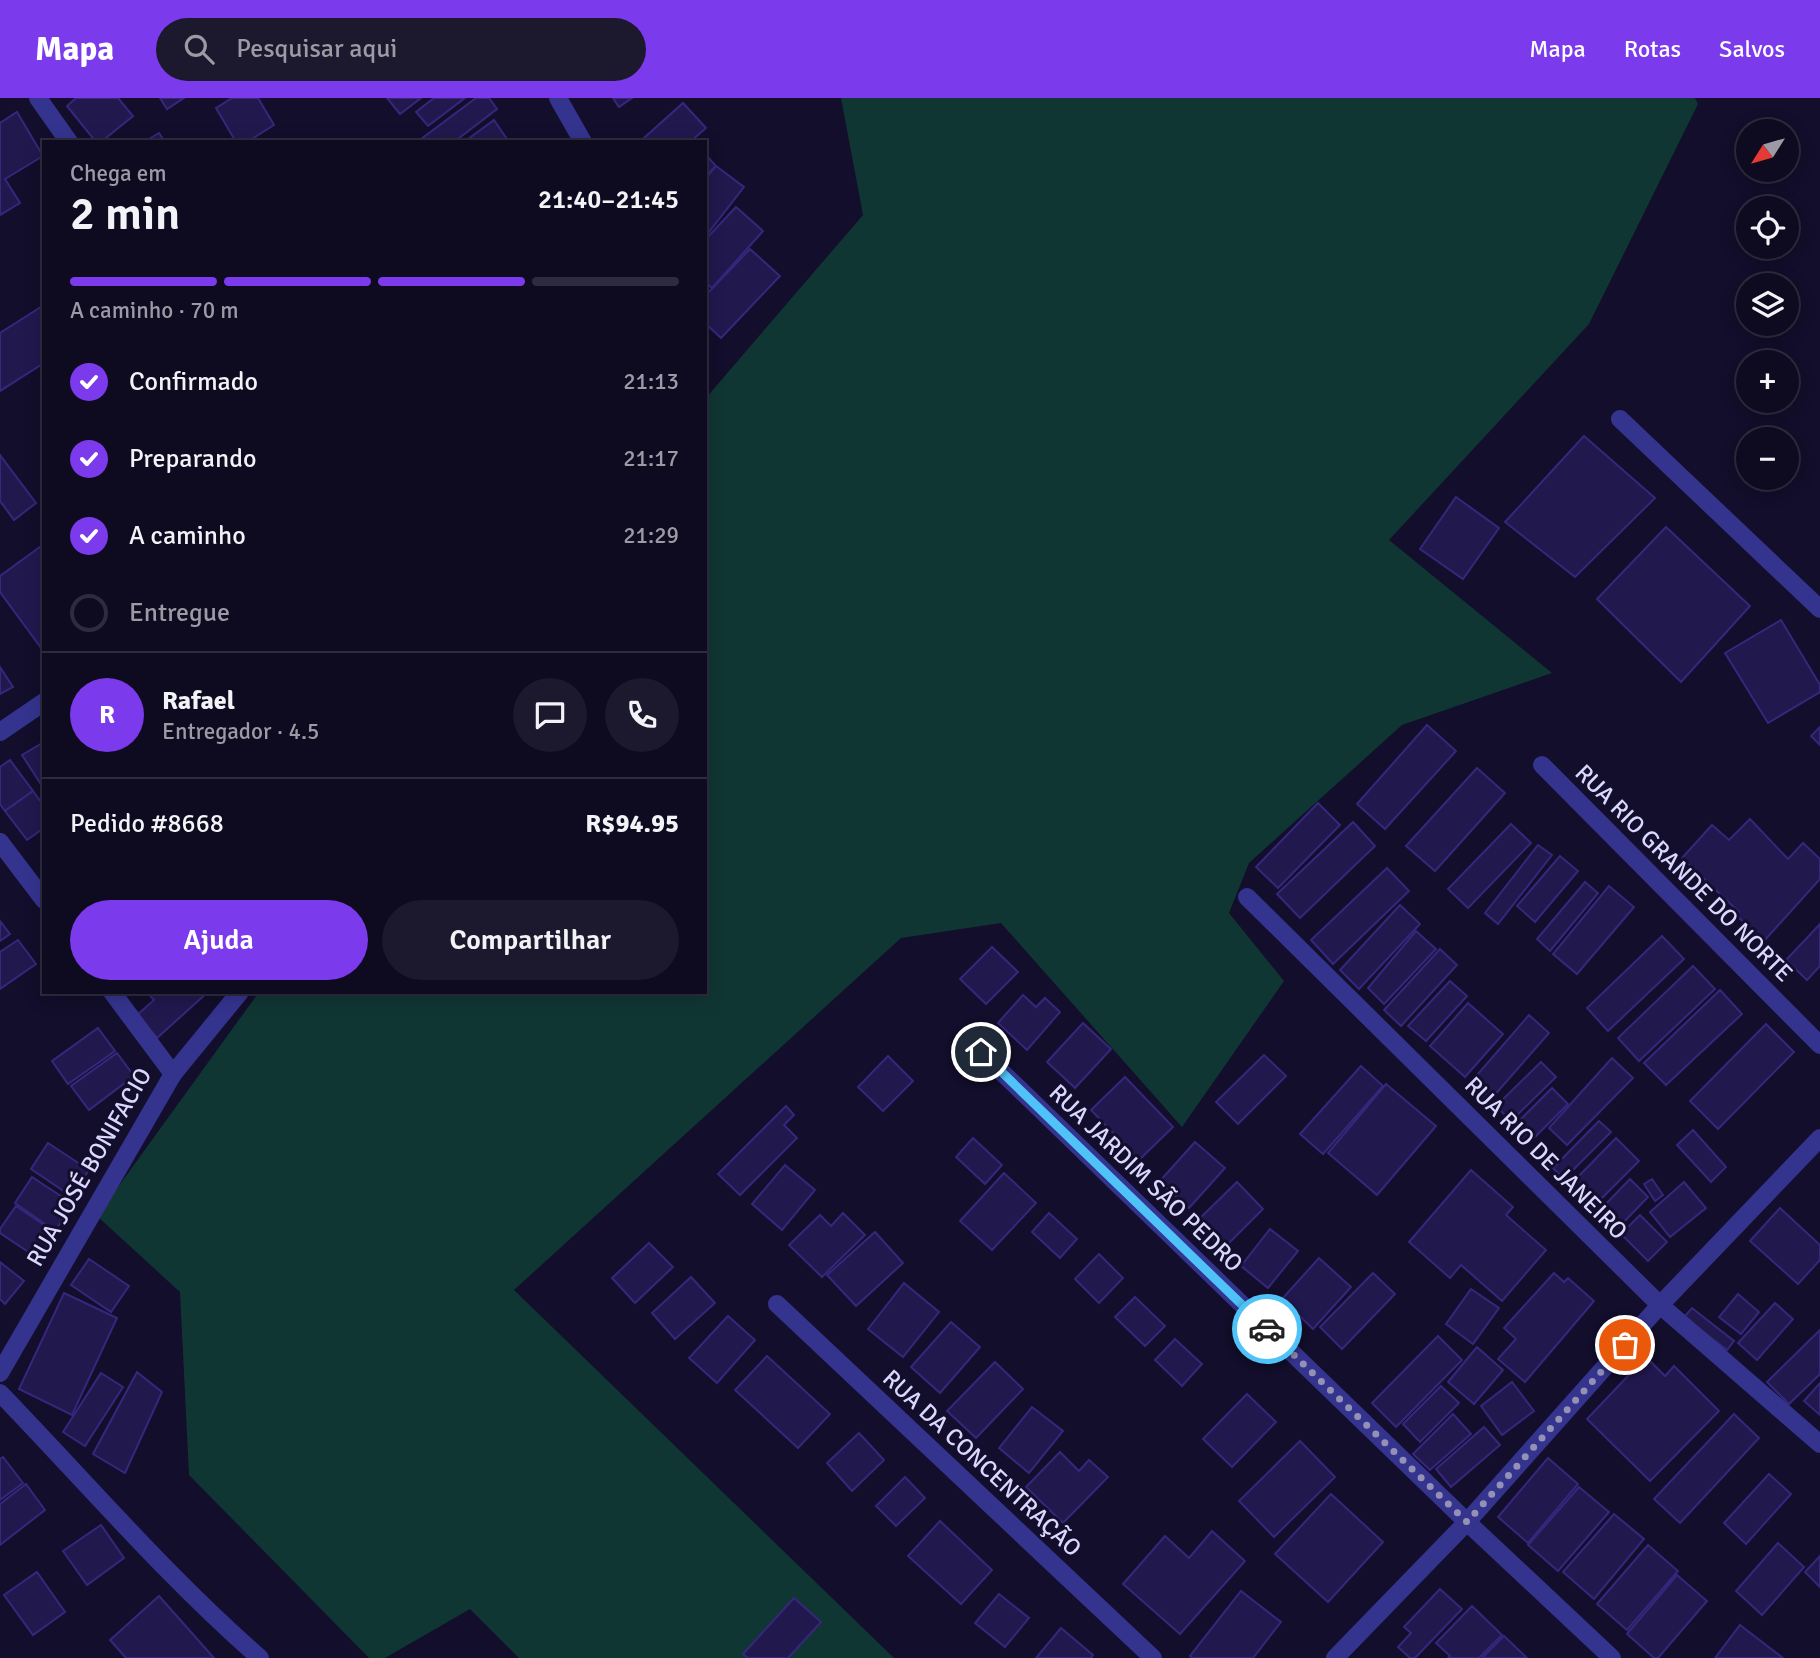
<!DOCTYPE html>
<html lang="pt">
<head>
<meta charset="utf-8">
<style>
  :root { --surface:#0e0a20; --page:#1c182d; --text:#f1f3f6; --muted:#9b9aa5; --line:#2e2b3e; --accent:#7c3aed }
  body { margin:0; font-family:Signika,sans-serif; background:var(--page); color:var(--text); height:100vh; display:flex; flex-direction:column; font-size:26px; white-space:nowrap }
  * { box-sizing:border-box; margin:0 }
  p { font-size:23px; color:var(--muted) }
  .icon { flex:none; width:38px; height:38px; fill:none; stroke:currentColor; stroke-width:2; stroke-linecap:round; stroke-linejoin:round }
  .map { position:relative; flex:1; overflow:hidden }
  .sheet { position:absolute; left:42px; top:42px; width:665px; height:854px; display:flex; flex-direction:column; background:var(--surface); border-radius:0px; box-shadow:0 4px 18px #0003,0 0 0 2px var(--line) }
  .sheet>* { flex:none }
  .needle { width:46px; rotate:233deg }
  .buttons { position:absolute; left:1736px; top:21px; display:grid; gap:14px }
  .buttons a { display:grid; place-items:center; width:63px; height:63px; border-radius:50%; background:var(--surface); box-shadow:0 4px 18px #0003,0 0 0 2px var(--line); font-size:35px }
  .pin { position:absolute; display:grid; place-items:center; width:60px; height:60px; color:#fff; margin:-30px; border:4px solid #fff; border-radius:50%; box-shadow:0 2px 7px #0007 }
  .courier { position:absolute; display:grid; place-items:center; width:70px; height:70px; margin:-35px; border:5px solid #4fc3f7; border-radius:50%; background:#fff; color:#222; box-shadow:0 2px 9px #0007 }
  .head em { font-style:normal; font-weight:600 }
  .head div { display:flex; flex-direction:column-reverse }
  .head { display:flex; align-items:center; justify-content:space-between; height:119px; padding:0 28px }
  h1 { font-size:46px; font-weight:600; line-height:52px }
  .bar { display:grid; grid-template-columns:repeat(4,1fr); gap:10px 7px; align-content:center; height:84px; padding:0 28px }
  .bar i { height:9px; border-radius:5px; background:var(--line) }
  .bar .on { background:var(--accent) }
  .bar p { grid-column:span 4 }
  .line { display:flex; align-items:center; gap:18px; padding:0 28px; border-top:2px solid var(--line) }
  .line div { flex:1 }
  .round { display:grid; place-items:center; flex:none; width:74px; height:74px; border-radius:37px; background:var(--page) }
  ol { padding:0 28px; list-style:none }
  li { display:flex; align-items:center; gap:21px; height:77px }
  li p { margin-inline-start:auto }
  li .icon { padding:7px; border-radius:50%; background:var(--accent); color:#fff; stroke-width:4 }
  li:last-child { color:var(--muted) }
  li i { width:38px; height:38px; border:4px solid var(--line); border-radius:50% }
  .action { display:flex; gap:14px; margin-top:auto; padding:14px 28px }
  .action a { flex:1; height:80px; border-radius:42px; background:var(--accent); color:#fff; font-size:28px; font-weight:600; line-height:80px; text-align:center }
  .action a+a { background:var(--page); color:var(--text) }
  header { display:flex; align-items:center; gap:42px; box-sizing:border-box; height:98px; padding:0 35px; background:var(--accent); color:#fff }
  header strong { font-size:33px }
  nav { display:flex; gap:38px; margin-inline-start:auto; font-size:24px }
  .search { width:490px; height:63px; background:var(--page); display:flex; align-items:center; gap:18px; box-sizing:border-box; padding:0 24px; border-radius:38px; color:var(--muted); font-size:26px }
  .map>svg:first-child { display:block }
  .green { fill:#103634 }
  .building { fill:#21184e; stroke:#36277d; stroke-width:2 }
  .lines { fill:none; stroke-linecap:round; stroke-linejoin:round }
  .minor { stroke:#34348f; stroke-width:18 }
  .done { stroke:#9591b5; stroke-width:7; stroke-dasharray:0 12.6 }
  .route { stroke:#4fc3f7; stroke-width:9 }
  .labels { text-anchor:middle; dominant-baseline:central; stroke-width:6; stroke-linejoin:round; paint-order:stroke }
  .street-label { font-size:24px; fill:#dbd8ff; stroke:#120e2b }
</style>
</head>
<body>
<header>
<strong>Mapa</strong>
<div class="search"><svg class="icon" aria-label="search" viewBox="0 0 24 24"><circle cx="10" cy="10" r="6"/><path d="M15 15l6 6"/></svg>Pesquisar aqui</div>
<nav><a>Mapa</a><a>Rotas</a><a>Salvos</a></nav>
</header>
<div class="map">
<svg width="1820" height="1560" viewBox="0 0 1820 1560">
  <rect width="100%" height="100%" fill="#120e2b"/>
  <path class="green" d="M 841,0 L 1695,0 L 1698,6 L 1589,226 L 1389,442 L 1552,575 L 1402,627 L 1249,765 L 1229,815 L 1284,883 L 1182,1029 L 1001,825 L 901,840 L 514,1192 L 894,1560 L 519,1560 L 470,1511 L 385,1560 L 369,1560 L 189,1377 L 180,1194 L 97,1118 L 259,894 L 705,894 L 705,301 L 863,117 Z"/>
  <g class="building">
    <path d="M 76,0 L 118,0 L 133,18 L 101,44 L 96,44 L 67,8 Z"/>
    <path d="M 160,0 L 184,0 L 167,11 Z"/>
    <path d="M 232,0 L 258,0 L 274,27 L 247,44 L 236,44 L 216,10 Z"/>
    <path d="M 387,0 L 421,0 L 400,16 Z"/>
    <path d="M 434,0 L 465,0 L 428,28 L 416,14 Z"/>
    <path d="M 476,0 L 489,0 L 497,11 L 454,44 L 417,44 Z"/>
    <path d="M 613,0 L 632,0 L 619,9 Z"/>
    <path d="M 683,5 L 706,30 L 690,44 L 647,44 L 644,40 Z"/>
    <path d="M 17,14 L 43,58 L 5,81 L 20,105 L 0,117 L 0,25 Z"/>
    <path d="M 494,22 L 509,44 L 464,44 Z"/>
    <path d="M 159,35 L 165,44 L 144,44 Z"/>
    <path d="M 705,56 L 716,68 L 705,78 Z"/>
    <path d="M 716,68 L 744,89 L 705,139 L 705,81 Z"/>
    <path d="M 736,109 L 763,133 L 712,190 L 705,184 L 705,142 Z"/>
    <path d="M 750,151 L 780,178 L 721,240 L 705,225 L 705,198 Z"/>
    <path d="M 44,207 L 44,265 L 0,293 L 0,235 Z"/>
    <path d="M 1584,338 L 1655,400 L 1575,479 L 1505,424 Z"/>
    <path d="M 0,357 L 36,405 L 14,422 L 0,403 Z"/>
    <path d="M 1456,399 L 1499,430 L 1463,481 L 1420,451 Z"/>
    <path d="M 1666,429 L 1750,508 L 1681,584 L 1597,501 Z"/>
    <path d="M 44,446 L 44,554 L 0,494 L 0,478 Z"/>
    <path d="M 1781,522 L 1820,587 L 1820,594 L 1768,625 L 1725,555 Z"/>
    <path d="M 0,569 L 13,589 L 0,596 Z"/>
    <path d="M 1427,627 L 1456,653 L 1385,731 L 1357,706 Z"/>
    <path d="M 1820,629 L 1820,647 L 1811,638 Z"/>
    <path d="M 44,644 L 44,691 L 22,657 Z"/>
    <path d="M 10,662 L 33,693 L 5,713 L 0,706 L 0,669 Z"/>
    <path d="M 1477,670 L 1505,695 L 1435,773 L 1406,748 Z"/>
    <path d="M 33,693 L 44,708 L 44,730 L 27,742 L 5,713 Z"/>
    <path d="M 1318,705 L 1340,727 L 1278,790 L 1256,769 Z"/>
    <path d="M 1750,721 L 1788,761 L 1803,745 L 1820,761 L 1820,781 L 1764,843 L 1736,817 L 1739,814 L 1682,760 L 1712,727 L 1729,742 Z"/>
    <path d="M 1353,724 L 1375,748 L 1300,820 L 1277,796 Z"/>
    <path d="M 1511,726 L 1531,745 L 1468,810 L 1448,791 Z"/>
    <path d="M 1538,747 L 1552,757 L 1498,826 L 1485,815 Z"/>
    <path d="M 1560,758 L 1578,773 L 1535,824 L 1517,808 Z"/>
    <path d="M 1387,770 L 1409,793 L 1333,866 L 1311,842 Z"/>
    <path d="M 1585,784 L 1598,795 L 1550,853 L 1537,841 Z"/>
    <path d="M 1609,788 L 1634,809 L 1577,876 L 1553,856 Z"/>
    <path d="M 1400,807 L 1420,826 L 1359,891 L 1340,872 Z"/>
    <path d="M 0,823 L 10,836 L 0,843 Z"/>
    <path d="M 1820,826 L 1820,868 L 1807,882 L 1786,862 Z"/>
    <path d="M 1416,833 L 1436,851 L 1384,906 L 1368,890 Z"/>
    <path d="M 1662,838 L 1684,861 L 1608,933 L 1587,910 Z"/>
    <path d="M 18,842 L 36,866 L 0,891 L 0,854 Z"/>
    <path d="M 992,849 L 1018,874 L 986,906 L 960,881 Z"/>
    <path d="M 1440,851 L 1457,867 L 1401,928 L 1384,912 Z"/>
    <path d="M 1693,868 L 1715,891 L 1639,963 L 1618,940 Z"/>
    <path d="M 1450,883 L 1467,898 L 1426,943 L 1408,928 Z"/>
    <path d="M 1720,892 L 1742,916 L 1666,987 L 1644,965 Z"/>
    <path d="M 147,894 L 208,894 L 157,940 L 137,917 L 154,902 Z"/>
    <path d="M 1023,897 L 1036,909 L 1045,900 L 1060,914 L 1027,952 L 998,925 Z"/>
    <path d="M 1468,905 L 1503,936 L 1465,979 L 1430,948 Z"/>
    <path d="M 1529,917 L 1549,935 L 1485,1008 L 1465,991 Z"/>
    <path d="M 1083,925 L 1111,951 L 1075,990 L 1047,964 Z"/>
    <path d="M 1766,926 L 1794,954 L 1718,1031 L 1690,1003 Z"/>
    <path d="M 98,930 L 115,953 L 68,986 L 52,963 Z"/>
    <path d="M 117,955 L 134,978 L 89,1012 L 71,988 Z"/>
    <path d="M 1264,957 L 1286,978 L 1238,1026 L 1216,1004 Z"/>
    <path d="M 888,958 L 913,983 L 883,1013 L 858,989 Z"/>
    <path d="M 1612,960 L 1633,980 L 1567,1047 L 1549,1030 Z"/>
    <path d="M 1541,964 L 1556,979 L 1511,1023 L 1496,1008 Z"/>
    <path d="M 1361,968 L 1383,988 L 1323,1056 L 1300,1036 Z"/>
    <path d="M 1125,979 L 1173,1029 L 1139,1062 L 1091,1012 Z"/>
    <path d="M 1386,986 L 1436,1028 L 1377,1097 L 1328,1055 Z"/>
    <path d="M 1552,990 L 1568,1006 L 1527,1047 L 1511,1031 Z"/>
    <path d="M 786,1008 L 794,1017 L 784,1027 L 797,1040 L 740,1097 L 718,1076 Z"/>
    <path d="M 1599,1023 L 1611,1034 L 1564,1081 L 1553,1070 Z"/>
    <path d="M 1693,1032 L 1726,1069 L 1711,1084 L 1677,1047 Z"/>
    <path d="M 973,1040 L 1002,1067 L 985,1086 L 956,1059 Z"/>
    <path d="M 1616,1040 L 1639,1063 L 1595,1107 L 1572,1085 Z"/>
    <path d="M 1195,1044 L 1225,1070 L 1189,1110 L 1159,1084 Z"/>
    <path d="M 48,1045 L 89,1072 L 71,1098 L 31,1071 Z"/>
    <path d="M 785,1067 L 815,1092 L 782,1132 L 752,1106 Z"/>
    <path d="M 1471,1072 L 1513,1109 L 1506,1117 L 1546,1152 L 1502,1203 L 1461,1167 L 1450,1180 L 1409,1144 Z"/>
    <path d="M 1004,1075 L 1036,1105 L 992,1152 L 960,1123 Z"/>
    <path d="M 32,1079 L 73,1106 L 55,1133 L 15,1105 Z"/>
    <path d="M 1630,1081 L 1648,1099 L 1619,1129 L 1601,1111 Z"/>
    <path d="M 1652,1081 L 1663,1097 L 1655,1103 L 1644,1086 Z"/>
    <path d="M 1237,1084 L 1263,1111 L 1223,1151 L 1196,1124 Z"/>
    <path d="M 1684,1084 L 1706,1110 L 1670,1139 L 1650,1114 Z"/>
    <path d="M 16,1108 L 56,1135 L 39,1161 L 0,1135 L 0,1131 Z"/>
    <path d="M 1780,1110 L 1820,1147 L 1820,1162 L 1798,1186 L 1750,1143 Z"/>
    <path d="M 843,1115 L 865,1137 L 822,1179 L 789,1147 L 820,1117 L 831,1128 Z"/>
    <path d="M 1049,1115 L 1077,1141 L 1060,1160 L 1032,1134 Z"/>
    <path d="M 1640,1117 L 1667,1144 L 1648,1163 L 1621,1136 Z"/>
    <path d="M 1270,1131 L 1298,1153 L 1268,1190 L 1241,1168 Z"/>
    <path d="M 875,1134 L 903,1165 L 856,1208 L 827,1177 Z"/>
    <path d="M 649,1145 L 673,1169 L 635,1205 L 612,1180 Z"/>
    <path d="M 1099,1156 L 1123,1180 L 1099,1205 L 1075,1181 Z"/>
    <path d="M 1319,1160 L 1351,1189 L 1313,1231 L 1282,1201 Z"/>
    <path d="M 89,1161 L 129,1188 L 111,1214 L 71,1187 Z"/>
    <path d="M 0,1164 L 24,1183 L 5,1206 L 0,1201 Z"/>
    <path d="M 1373,1175 L 1395,1196 L 1342,1251 L 1320,1229 Z"/>
    <path d="M 1554,1175 L 1564,1184 L 1568,1180 L 1594,1203 L 1525,1284 L 1498,1261 L 1516,1241 L 1504,1230 Z"/>
    <path d="M 691,1179 L 715,1205 L 675,1241 L 652,1215 Z"/>
    <path d="M 904,1185 L 939,1214 L 903,1259 L 868,1231 Z"/>
    <path d="M 1471,1191 L 1499,1210 L 1473,1246 L 1446,1226 Z"/>
    <path d="M 64,1195 L 117,1220 L 72,1317 L 19,1291 Z"/>
    <path d="M 1738,1196 L 1759,1214 L 1741,1236 L 1719,1219 Z"/>
    <path d="M 1135,1199 L 1165,1228 L 1145,1248 L 1115,1219 Z"/>
    <path d="M 1775,1205 L 1793,1221 L 1757,1262 L 1738,1245 Z"/>
    <path d="M 1692,1210 L 1734,1243 L 1727,1252 L 1684,1219 Z"/>
    <path d="M 728,1218 L 755,1242 L 717,1285 L 689,1260 Z"/>
    <path d="M 951,1224 L 980,1249 L 940,1295 L 911,1269 Z"/>
    <path d="M 1820,1232 L 1820,1276 L 1789,1306 L 1767,1284 Z"/>
    <path d="M 1438,1238 L 1462,1262 L 1396,1329 L 1372,1305 Z"/>
    <path d="M 1175,1241 L 1202,1266 L 1182,1288 L 1155,1262 Z"/>
    <path d="M 1477,1249 L 1503,1272 L 1474,1306 L 1448,1284 Z"/>
    <path d="M 767,1258 L 830,1316 L 798,1350 L 735,1292 Z"/>
    <path d="M 1646,1259 L 1665,1278 L 1674,1268 L 1719,1313 L 1650,1383 L 1587,1321 Z"/>
    <path d="M 995,1264 L 1023,1291 L 976,1340 L 947,1313 Z"/>
    <path d="M 137,1274 L 162,1294 L 125,1375 L 93,1356 Z"/>
    <path d="M 101,1275 L 123,1289 L 85,1348 L 63,1334 Z"/>
    <path d="M 1512,1284 L 1534,1313 L 1502,1337 L 1481,1308 Z"/>
    <path d="M 1820,1285 L 1820,1317 L 1804,1303 Z"/>
    <path d="M 1441,1288 L 1459,1305 L 1420,1344 L 1403,1326 Z"/>
    <path d="M 1247,1296 L 1276,1324 L 1232,1369 L 1203,1341 Z"/>
    <path d="M 1032,1309 L 1063,1333 L 1029,1375 L 999,1350 Z"/>
    <path d="M 1453,1316 L 1471,1336 L 1430,1372 L 1413,1356 Z"/>
    <path d="M 1734,1316 L 1759,1340 L 1680,1425 L 1654,1401 Z"/>
    <path d="M 1484,1329 L 1500,1347 L 1451,1389 L 1436,1371 Z"/>
    <path d="M 859,1335 L 884,1362 L 852,1393 L 827,1365 Z"/>
    <path d="M 1300,1343 L 1335,1379 L 1274,1439 L 1239,1403 Z"/>
    <path d="M 1060,1354 L 1079,1373 L 1089,1362 L 1108,1379 L 1063,1425 L 1026,1389 Z"/>
    <path d="M 3,1359 L 23,1385 L 0,1402 L 0,1361 Z"/>
    <path d="M 1548,1360 L 1578,1386 L 1528,1445 L 1498,1419 Z"/>
    <path d="M 1769,1376 L 1791,1396 L 1746,1446 L 1724,1425 Z"/>
    <path d="M 905,1379 L 925,1400 L 896,1428 L 876,1408 Z"/>
    <path d="M 26,1386 L 45,1412 L 0,1447 L 0,1406 Z"/>
    <path d="M 1579,1389 L 1609,1414 L 1558,1473 L 1528,1447 Z"/>
    <path d="M 1331,1396 L 1383,1444 L 1328,1504 L 1275,1456 Z"/>
    <path d="M 1614,1416 L 1644,1441 L 1594,1501 L 1563,1474 Z"/>
    <path d="M 940,1423 L 992,1472 L 961,1506 L 908,1458 Z"/>
    <path d="M 101,1427 L 124,1460 L 87,1487 L 63,1453 Z"/>
    <path d="M 1212,1433 L 1245,1463 L 1180,1536 L 1123,1486 L 1165,1438 L 1189,1460 Z"/>
    <path d="M 1778,1445 L 1804,1469 L 1762,1517 L 1736,1493 Z"/>
    <path d="M 1648,1447 L 1678,1473 L 1627,1532 L 1597,1506 Z"/>
    <path d="M 1820,1458 L 1820,1489 L 1805,1474 Z"/>
    <path d="M 37,1474 L 65,1514 L 33,1537 L 4,1497 Z"/>
    <path d="M 1677,1477 L 1707,1503 L 1658,1560 L 1654,1560 L 1627,1536 Z"/>
    <path d="M 1440,1491 L 1462,1511 L 1415,1560 L 1410,1560 L 1398,1549 L 1411,1535 L 1404,1529 Z"/>
    <path d="M 1241,1493 L 1281,1524 L 1253,1560 L 1192,1560 L 1190,1558 Z"/>
    <path d="M 999,1496 L 1029,1520 L 1005,1549 L 975,1525 Z"/>
    <path d="M 159,1498 L 214,1560 L 126,1560 L 110,1542 Z"/>
    <path d="M 794,1500 L 821,1524 L 788,1560 L 748,1560 L 743,1556 Z"/>
    <path d="M 1472,1508 L 1502,1537 L 1479,1560 L 1448,1560 L 1450,1558 L 1436,1545 Z"/>
    <path d="M 1740,1527 L 1783,1560 L 1715,1560 Z"/>
    <path d="M 1061,1530 L 1093,1557 L 1091,1560 L 1036,1560 Z"/>
    <path d="M 1504,1538 L 1527,1560 L 1482,1560 Z"/>
  </g>
  <g class="lines">
    <g class="minor">
      <path d="M 38,0 L 69,44"/>
      <path d="M 558,0 L 583,44"/>
      <path d="M 1620,321 L 1820,511"/>
      <path d="M 0,634 L 44,604"/>
      <path d="M 1542,667 L 1820,947"/>
      <path d="M 0,744 L 44,802"/>
      <path d="M 1247,799 L 1660,1207 L 1820,1346"/>
      <path d="M 112,894 L 173,976"/>
      <path d="M 981,954 L 1467,1424 L 1612,1560"/>
      <path d="M 777,1206 L 1153,1560"/>
      <path d="M 0,1275 L 173,976 L 240,894"/>
      <path d="M 0,1295 C 86,1384 167,1479 260,1560"/>
      <path d="M 1335,1560 L 1467,1424 L 1660,1207 L 1820,1040"/>
    </g>
  </g>
  <g class="lines">
    <path class="done" d="M 1267,1231 L 1467,1424 L 1625,1247"/>
    <path class="route" d="M 981,954 L 1267,1231"/>
  </g>
  <g class="labels">
    <g class="street-label">
      <text transform="translate(1684 775) rotate(45)">RUA RIO GRANDE DO NORTE</text>
      <text transform="translate(1546 1060) rotate(45)">RUA RIO DE JANEIRO</text>
      <text transform="translate(89 1069) rotate(-60)">RUA JOSÉ BONIFACIO</text>
      <text transform="translate(1146 1080) rotate(44)">RUA JARDIM SÃO PEDRO</text>
      <text transform="translate(982 1365) rotate(43)">RUA DA CONCENTRAÇÃO</text>
    </g>
  </g>
</svg>
<div class="buttons">
<a><svg class="needle" viewBox="-14 -14 28 28"><path d="M0-13l5 13h-10z" fill="#e53935"/><path d="M0 13l5-13h-10z" fill="#9b9aa5"/></svg></a>
<a><svg class="icon" aria-label="locate" viewBox="0 0 24 24"><circle cx="12" cy="12" r="6"/><path d="M12 2v4M12 18v4M2 12h4M18 12h4"/></svg></a>
<a><svg class="icon" aria-label="layers" viewBox="0 0 24 24"><path d="M12 4l9 5-9 5-9-5zM3 14l9 5 9-5"/></svg></a>
<a>+</a>
<a>−</a>
</div>
<div class="pin" style="left:1625px;top:1247px;background:#ea580c"><svg class="icon" aria-label="bag" viewBox="0 0 24 24"><path d="M5 8h14l-1 12H6zM9 8a3 3 0 0 1 6 0"/></svg></div>
<div class="pin" style="left:981px;top:954px;background:#1f2937"><svg class="icon" aria-label="home" viewBox="0 0 24 24"><path d="M3 11l9-7 9 7M6 9v11h12V9"/></svg></div>
<div class="courier" style="left:1267px;top:1231px"><svg class="icon" aria-label="car" viewBox="0 0 24 24"><path d="M5 17H2v-5l4-1 3-4h7l3 4 3 1v5h-3M9 17h6M6 11h13"/><circle cx="7" cy="17" r="2"/><circle cx="17" cy="17" r="2"/></svg></div>
<section class="sheet">
<div class="head"><div><h1>2 min</h1><p>Chega em</p></div><em>21:40–21:45</em></div>
<div class="bar"><i class="on"></i><i class="on"></i><i class="on"></i><i></i><p>A caminho · 70 m</p></div>
<ol>
<li><svg class="icon" aria-label="check" viewBox="0 0 24 24"><path d="M5 12l5 5 9-10"/></svg>Confirmado<p>21:13</p></li>
<li><svg class="icon" aria-label="check" viewBox="0 0 24 24"><path d="M5 12l5 5 9-10"/></svg>Preparando<p>21:17</p></li>
<li><svg class="icon" aria-label="check" viewBox="0 0 24 24"><path d="M5 12l5 5 9-10"/></svg>A caminho<p>21:29</p></li>
<li><i></i>Entregue</li>
</ol>
<div class="line" style="height:126px"><b class="round" style="background:var(--accent);color:#fff">R</b><div><b>Rafael</b><p>Entregador · 4.5</p></div><a class="round"><svg class="icon" aria-label="chat" viewBox="0 0 24 24"><path d="M4 5h16v11H9l-5 4z"/></svg></a><a class="round"><svg class="icon" aria-label="phone" viewBox="0 0 24 24"><path d="M5 4h4l2 5-3 2q2 4 5 5l2-3 5 2v4C11 20 4 13 5 4z"/></svg></a></div>
<div class="line" style="height:91px"><div>Pedido #8668</div><b>R$94.95</b></div>
<div class="action"><a>Ajuda</a><a>Compartilhar</a></div>
</section>
</div>
</body>
</html>
